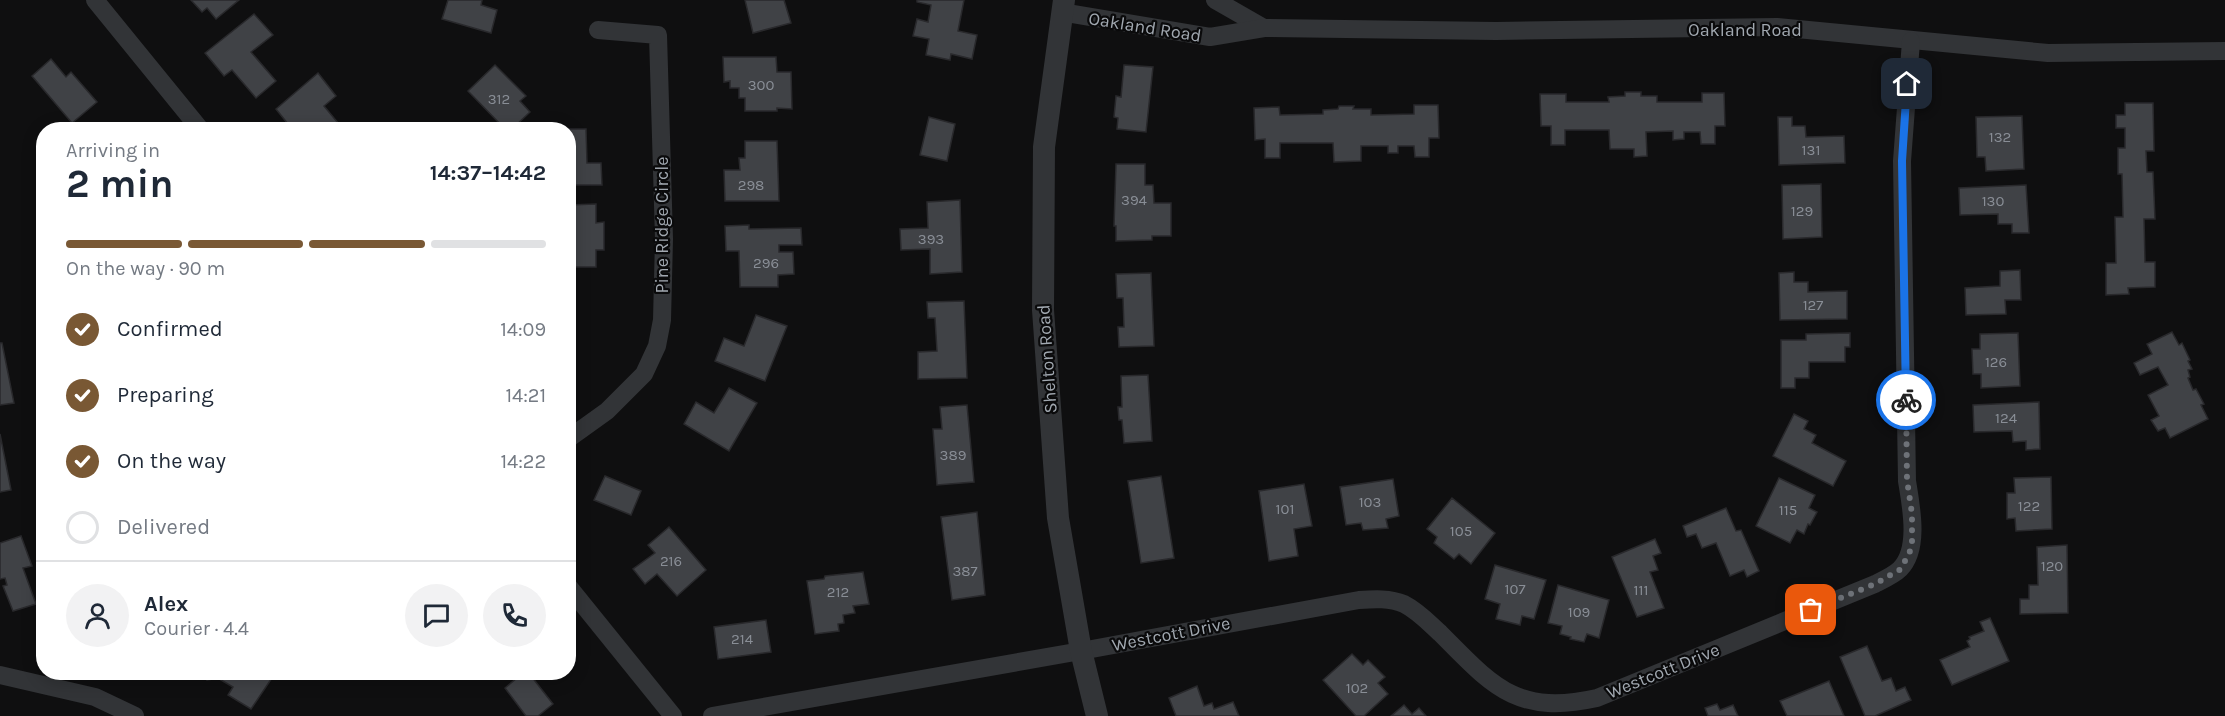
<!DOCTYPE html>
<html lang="en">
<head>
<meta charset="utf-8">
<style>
  :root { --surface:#fff; --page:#f2f2f3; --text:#1f2937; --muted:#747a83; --line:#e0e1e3; --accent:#795834 }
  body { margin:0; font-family:Karla,sans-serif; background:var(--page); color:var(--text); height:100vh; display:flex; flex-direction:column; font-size:22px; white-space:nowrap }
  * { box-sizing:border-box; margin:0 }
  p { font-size:20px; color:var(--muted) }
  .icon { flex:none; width:33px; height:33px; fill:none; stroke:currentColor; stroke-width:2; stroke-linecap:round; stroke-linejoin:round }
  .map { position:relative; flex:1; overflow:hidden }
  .details { position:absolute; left:36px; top:122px; width:540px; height:558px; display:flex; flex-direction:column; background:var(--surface); border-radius:24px; box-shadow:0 3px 15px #0003 }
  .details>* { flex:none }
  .pin { position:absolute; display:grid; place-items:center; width:51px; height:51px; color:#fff; margin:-26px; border-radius:12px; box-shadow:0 3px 9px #0006 }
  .courier { position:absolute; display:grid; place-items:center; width:60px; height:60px; margin:-30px; border:4px solid #1a73e8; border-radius:50%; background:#fff; color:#222; box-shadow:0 2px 8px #0007 }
  .overview em { font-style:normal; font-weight:700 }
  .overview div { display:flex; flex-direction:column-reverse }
  .overview { display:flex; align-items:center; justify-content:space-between; height:102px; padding:0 30px }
  h1 { font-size:39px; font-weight:700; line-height:45px }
  .bar { display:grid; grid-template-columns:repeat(4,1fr); gap:9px 6px; align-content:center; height:72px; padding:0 30px }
  .bar i { height:8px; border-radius:4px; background:var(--line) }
  .bar .active { background:var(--accent) }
  .bar p { grid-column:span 4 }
  .line { display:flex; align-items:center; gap:15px; padding:0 30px; border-top:2px solid var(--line) }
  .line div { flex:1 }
  .round { display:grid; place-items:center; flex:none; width:63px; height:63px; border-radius:32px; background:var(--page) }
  ol { padding:0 30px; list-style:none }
  li { display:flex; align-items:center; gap:18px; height:66px }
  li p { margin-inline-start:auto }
  li .icon { padding:6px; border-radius:50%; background:var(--accent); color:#fff; stroke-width:4 }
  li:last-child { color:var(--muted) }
  li i { width:33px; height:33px; border:3px solid var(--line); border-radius:50% }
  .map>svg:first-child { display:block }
  .building { fill:#404246; stroke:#29292c; stroke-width:1.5 }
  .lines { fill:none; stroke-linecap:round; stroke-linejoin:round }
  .minor { stroke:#323437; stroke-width:18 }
  .tertiary { stroke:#323437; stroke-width:22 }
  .done { stroke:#6e7278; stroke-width:6; stroke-dasharray:0 10.8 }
  .route { stroke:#1a73e8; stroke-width:8 }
  .labels { text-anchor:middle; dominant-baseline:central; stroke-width:4.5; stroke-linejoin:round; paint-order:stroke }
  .number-label { font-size:15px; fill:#898e96 }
  .street-label { font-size:18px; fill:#a1a8b0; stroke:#0a0a0b }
</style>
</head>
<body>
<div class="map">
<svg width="2225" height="716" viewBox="0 0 2225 716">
  <rect width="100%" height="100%" fill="#0f0f10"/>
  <g class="building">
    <path d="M 191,0 L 239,0 L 216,19 L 207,8 L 202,12 Z"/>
    <path d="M 448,0 L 482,0 L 481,5 L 497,10 L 491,33 L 442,19 Z"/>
    <path d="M 745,0 L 784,0 L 791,23 L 753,33 Z"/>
    <path d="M 917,0 L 964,0 L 958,31 L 977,35 L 972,59 L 951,54 L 950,60 L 926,55 L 929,39 L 913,36 L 917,19 L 928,22 L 931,5 L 917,2 Z"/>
    <path d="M 254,14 L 273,35 L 251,52 L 276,81 L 256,98 L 232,70 L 224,76 L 205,53 Z"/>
    <path d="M 723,57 L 776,57 L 777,72 L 791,72 L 792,109 L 777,108 L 777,111 L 745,111 L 745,98 L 739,98 L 739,88 L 730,88 L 730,81 L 724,82 Z"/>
    <path d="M 51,59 L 66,77 L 71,72 L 97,102 L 72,123 L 32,76 Z"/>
    <path d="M 495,65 L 526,96 L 520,101 L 530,112 L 512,129 L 505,129 L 468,91 Z"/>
    <path d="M 1124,65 L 1153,67 L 1146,132 L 1117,129 L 1118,118 L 1114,117 L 1116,96 L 1121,97 Z"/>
    <path d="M 318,73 L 336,96 L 324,106 L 343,129 L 292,129 L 276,109 Z"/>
    <path d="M 1625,92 L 1641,92 L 1641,96 L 1657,96 L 1657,102 L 1702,102 L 1702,93 L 1724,93 L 1725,126 L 1715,126 L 1715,144 L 1701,144 L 1700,132 L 1684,132 L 1684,139 L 1673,140 L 1673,131 L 1646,132 L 1647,156 L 1634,157 L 1634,149 L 1610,149 L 1609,130 L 1565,130 L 1565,145 L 1551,145 L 1551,126 L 1541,126 L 1540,94 L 1566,94 L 1566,102 L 1609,102 L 1608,97 L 1625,96 Z"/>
    <path d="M 2125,103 L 2153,103 L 2154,151 L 2146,151 L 2147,172 L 2153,172 L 2155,219 L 2144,219 L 2145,262 L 2155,262 L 2155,287 L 2128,288 L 2129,294 L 2106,295 L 2106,263 L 2116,263 L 2115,217 L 2123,217 L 2122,174 L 2118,174 L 2118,148 L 2125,148 L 2125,128 L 2116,128 L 2116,115 L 2125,115 Z"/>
    <path d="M 1414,105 L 1438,105 L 1439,138 L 1429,138 L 1429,157 L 1415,157 L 1414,146 L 1398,146 L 1398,153 L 1388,153 L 1388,146 L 1361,146 L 1361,161 L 1334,162 L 1333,143 L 1280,143 L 1280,158 L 1265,158 L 1265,139 L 1255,140 L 1254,108 L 1279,107 L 1280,115 L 1323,114 L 1323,110 L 1338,109 L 1339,106 L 1354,106 L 1353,109 L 1371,109 L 1371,115 L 1414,114 Z"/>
    <path d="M 2022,116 L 2024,169 L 1986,171 L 1985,157 L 1977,157 L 1976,117 Z"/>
    <path d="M 929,117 L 955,124 L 947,161 L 920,155 Z"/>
    <path d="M 1778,117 L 1792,117 L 1792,126 L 1805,126 L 1806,137 L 1844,136 L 1845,163 L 1779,165 Z"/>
    <path d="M 550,129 L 586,129 L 587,163 L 601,163 L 602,185 L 568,185 L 568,129 Z"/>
    <path d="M 745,141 L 777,141 L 779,201 L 725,201 L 724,170 L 740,170 L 739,158 L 745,158 Z"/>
    <path d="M 1116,164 L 1145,164 L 1145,185 L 1153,185 L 1154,203 L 1171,203 L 1171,236 L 1152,236 L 1152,240 L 1116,241 L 1116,226 L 1114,226 Z"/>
    <path d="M 1821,184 L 1822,237 L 1783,239 L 1782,185 Z"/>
    <path d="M 2026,185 L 2029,233 L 2012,233 L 2012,224 L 1998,224 L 1998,214 L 1960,215 L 1959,188 Z"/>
    <path d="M 960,200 L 962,272 L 930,274 L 930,249 L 901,250 L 900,229 L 928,228 L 927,202 Z"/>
    <path d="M 596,204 L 596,223 L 604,222 L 604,250 L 596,250 L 596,267 L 568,267 L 568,205 Z"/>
    <path d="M 749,225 L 749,229 L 801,228 L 802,245 L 779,245 L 779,252 L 793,252 L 794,274 L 778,275 L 778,287 L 740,287 L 739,251 L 726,251 L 725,226 Z"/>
    <path d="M 2020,270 L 2021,300 L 2005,300 L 2006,314 L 1966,315 L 1965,288 L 2000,286 L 2000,271 Z"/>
    <path d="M 1794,272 L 1794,282 L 1808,282 L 1808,292 L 1847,291 L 1847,319 L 1780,320 L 1779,273 Z"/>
    <path d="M 1151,273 L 1154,346 L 1119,347 L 1118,327 L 1124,327 L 1123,298 L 1117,298 L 1116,274 Z"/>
    <path d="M 964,301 L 967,378 L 918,379 L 918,352 L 937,351 L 935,318 L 928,318 L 927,302 Z"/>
    <path d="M 756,315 L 787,326 L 765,381 L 715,361 L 724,338 L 744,346 Z"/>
    <path d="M 2172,332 L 2179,345 L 2182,343 L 2190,360 L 2188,361 L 2192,369 L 2188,370 L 2190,377 L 2188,378 L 2193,390 L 2196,389 L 2204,404 L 2201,405 L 2208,419 L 2170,438 L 2165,428 L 2158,431 L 2151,420 L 2159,416 L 2148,395 L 2168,385 L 2158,367 L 2140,375 L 2134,363 L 2152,354 L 2147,344 Z"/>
    <path d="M 1850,333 L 1850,347 L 1845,347 L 1845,362 L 1809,362 L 1809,378 L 1795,378 L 1795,388 L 1781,388 L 1781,340 L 1806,340 L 1806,334 Z"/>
    <path d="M 2018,333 L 2020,386 L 1981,388 L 1981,374 L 1973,374 L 1972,349 L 1980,349 L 1980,334 Z"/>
    <path d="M 0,343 L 2,343 L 14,403 L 0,405 Z"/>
    <path d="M 1148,375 L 1152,441 L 1124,443 L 1122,420 L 1119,420 L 1118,407 L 1122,407 L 1121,376 Z"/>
    <path d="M 729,388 L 757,403 L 729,451 L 684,424 L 696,402 L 714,413 Z"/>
    <path d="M 2039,402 L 2040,449 L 2026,450 L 2026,441 L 2013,442 L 2012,431 L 1974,432 L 1973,405 Z"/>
    <path d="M 967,405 L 974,482 L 937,485 L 933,429 L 942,429 L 940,407 Z"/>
    <path d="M 1794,414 L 1808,421 L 1804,429 L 1816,435 L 1812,443 L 1846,461 L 1833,486 L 1773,456 Z"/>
    <path d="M 0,434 L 11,490 L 0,492 Z"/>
    <path d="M 605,476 L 641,491 L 631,515 L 594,500 Z"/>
    <path d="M 1161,476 L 1174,558 L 1141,563 L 1128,481 Z"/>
    <path d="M 2051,477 L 2052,529 L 2016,531 L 2015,518 L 2007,519 L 2007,493 L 2015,493 L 2014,478 Z"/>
    <path d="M 1779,478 L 1815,495 L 1809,508 L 1817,512 L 1810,525 L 1808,524 L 1804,534 L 1797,530 L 1790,543 L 1756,526 Z"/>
    <path d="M 1393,479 L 1399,516 L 1386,519 L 1388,528 L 1363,530 L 1361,523 L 1346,525 L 1340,487 Z"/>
    <path d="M 1304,484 L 1312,526 L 1294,529 L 1298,556 L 1269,561 L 1259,491 Z"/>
    <path d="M 1452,498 L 1495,533 L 1471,564 L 1459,554 L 1454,559 L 1434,543 L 1437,537 L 1427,529 Z"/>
    <path d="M 1726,508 L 1736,531 L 1741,530 L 1759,571 L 1747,577 L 1744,570 L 1730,576 L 1716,543 L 1702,548 L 1696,534 L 1687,537 L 1683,526 Z"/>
    <path d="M 977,512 L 985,595 L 952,600 L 941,517 Z"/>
    <path d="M 669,527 L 706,570 L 677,596 L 657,574 L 645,584 L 633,569 L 655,553 L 648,545 Z"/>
    <path d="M 21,536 L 32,566 L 23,568 L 36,604 L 13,611 L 3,586 L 7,585 L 5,578 L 0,579 L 0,543 Z"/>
    <path d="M 1655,539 L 1661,553 L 1653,556 L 1658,570 L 1650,572 L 1664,608 L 1637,617 L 1612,557 Z"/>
    <path d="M 2067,545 L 2068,613 L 2020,614 L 2020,599 L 2029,599 L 2029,585 L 2038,585 L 2037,547 Z"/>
    <path d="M 1495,565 L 1546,580 L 1534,619 L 1522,616 L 1520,625 L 1496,619 L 1500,604 L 1485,599 Z"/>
    <path d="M 863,572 L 869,604 L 853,606 L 855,613 L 843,615 L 844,623 L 838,624 L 839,631 L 815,634 L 807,581 L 824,579 L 825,576 Z"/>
    <path d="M 1558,585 L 1609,600 L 1599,638 L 1587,634 L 1584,642 L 1570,639 L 1571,637 L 1560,634 L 1562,626 L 1548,623 Z"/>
    <path d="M 1990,618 L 2009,661 L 1952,685 L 1940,660 L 1970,647 L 1967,641 L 1970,639 L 1969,637 L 1984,631 L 1980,622 Z"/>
    <path d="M 766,620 L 771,652 L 718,659 L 714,627 Z"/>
    <path d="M 1867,646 L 1882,681 L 1891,678 L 1896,691 L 1905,687 L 1911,700 L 1875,716 L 1865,716 L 1840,657 Z"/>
    <path d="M 1352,654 L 1363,665 L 1368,660 L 1385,677 L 1378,683 L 1388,694 L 1364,716 L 1356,716 L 1323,680 Z"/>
    <path d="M 200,672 L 276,672 L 251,709 L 228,695 L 233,687 L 216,677 L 213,679 L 207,680 L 201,676 Z"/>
    <path d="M 524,672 L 528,672 L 553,704 L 538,716 L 526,716 L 505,688 Z"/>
    <path d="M 1829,681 L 1844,716 L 1787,716 L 1780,701 Z"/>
    <path d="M 1197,686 L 1204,706 L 1212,703 L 1214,709 L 1233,702 L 1239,716 L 1176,716 L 1169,698 Z"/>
    <path d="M 1717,704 L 1720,710 L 1733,705 L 1738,716 L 1708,716 L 1705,708 Z"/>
    <path d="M 1404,705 L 1412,714 L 1419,708 L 1426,716 L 1391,716 Z"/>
  </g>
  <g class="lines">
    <g class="minor">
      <path d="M 95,0 L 200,129"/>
      <path d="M 1215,0 L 1264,28"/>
      <path d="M 1061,12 L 1210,37 L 1264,28 L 1496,31 L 1777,27 L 2048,53 L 2225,51"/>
      <path d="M 568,439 L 607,411 L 644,374 L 657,346 L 662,320 L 664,239 L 658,35 L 598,30"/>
      <path d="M 568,586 L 673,716"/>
      <path d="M 0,675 L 95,697 L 135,716"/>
      <path d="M 712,716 L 1081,651 L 1359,600 C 1374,599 1390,598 1404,604 C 1418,611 1429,623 1440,633 C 1492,685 1515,716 1597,698 L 1875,584 C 1883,580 1894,575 1900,569 C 1920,549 1911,506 1907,481 L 1902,161 L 1911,41"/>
    </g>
    <path class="tertiary" d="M 1064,0 L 1044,147 L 1043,310 L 1058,518 L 1081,651 L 1097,716"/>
  </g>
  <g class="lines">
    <path class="done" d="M 1811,610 L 1875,584 L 1901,569 L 1912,547 L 1912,514 L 1907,480 L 1906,400"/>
    <path class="route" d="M 1906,400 L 1902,161 L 1907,84"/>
  </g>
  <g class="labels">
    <g class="number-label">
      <text x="761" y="85">300</text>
      <text x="499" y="99">312</text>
      <text x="2000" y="137">132</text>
      <text x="1811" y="150">131</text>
      <text x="751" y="185">298</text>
      <text x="1134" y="200">394</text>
      <text x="1993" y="201">130</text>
      <text x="1802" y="211">129</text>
      <text x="931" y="239">393</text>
      <text x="766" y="263">296</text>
      <text x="1813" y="305">127</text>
      <text x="1996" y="362">126</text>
      <text x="2006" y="418">124</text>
      <text x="953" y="455">389</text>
      <text x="1370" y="502">103</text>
      <text x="2029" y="506">122</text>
      <text x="1285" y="509">101</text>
      <text x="1788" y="510">115</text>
      <text x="1461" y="531">105</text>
      <text x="671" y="561">216</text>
      <text x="2052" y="566">120</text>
      <text x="965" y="571">387</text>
      <text x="1515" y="589">107</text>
      <text x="1641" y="590">111</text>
      <text x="838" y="592">212</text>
      <text x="1579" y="612">109</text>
      <text x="742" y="639">214</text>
      <text x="1357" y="688">102</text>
    </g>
    <g class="street-label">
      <text transform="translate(1145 27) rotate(9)">Oakland Road</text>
      <text x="1745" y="30">Oakland Road</text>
      <text transform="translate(662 225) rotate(-90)">Pine Ridge Circle</text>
      <text transform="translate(1047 359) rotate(-94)">Shelton Road</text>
      <text transform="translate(1171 634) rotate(-11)">Westcott Drive</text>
      <text transform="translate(1663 671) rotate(-22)">Westcott Drive</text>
    </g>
  </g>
</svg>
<div class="pin" style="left:1811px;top:610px;background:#ea580c"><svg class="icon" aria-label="bag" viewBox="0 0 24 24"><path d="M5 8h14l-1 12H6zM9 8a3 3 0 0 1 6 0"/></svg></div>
<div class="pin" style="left:1907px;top:84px;background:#1f2937"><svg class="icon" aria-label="home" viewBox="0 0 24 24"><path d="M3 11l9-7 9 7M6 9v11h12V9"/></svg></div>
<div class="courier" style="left:1906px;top:400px"><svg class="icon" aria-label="bike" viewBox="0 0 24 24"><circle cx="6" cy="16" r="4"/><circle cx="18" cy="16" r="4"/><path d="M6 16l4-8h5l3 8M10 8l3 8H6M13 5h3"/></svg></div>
<section class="details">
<div class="overview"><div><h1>2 min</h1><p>Arriving in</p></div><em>14:37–14:42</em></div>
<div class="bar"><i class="active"></i><i class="active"></i><i class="active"></i><i></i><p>On the way · 90 m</p></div>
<ol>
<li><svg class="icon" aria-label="check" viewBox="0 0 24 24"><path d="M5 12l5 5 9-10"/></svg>Confirmed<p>14:09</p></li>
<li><svg class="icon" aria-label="check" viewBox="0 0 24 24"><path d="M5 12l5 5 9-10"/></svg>Preparing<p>14:21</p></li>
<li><svg class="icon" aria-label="check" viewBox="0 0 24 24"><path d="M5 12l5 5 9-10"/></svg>On the way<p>14:22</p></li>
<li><i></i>Delivered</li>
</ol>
<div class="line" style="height:108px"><a class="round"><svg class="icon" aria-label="person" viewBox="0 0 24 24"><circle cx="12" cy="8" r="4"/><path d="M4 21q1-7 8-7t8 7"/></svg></a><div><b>Alex</b><p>Courier · 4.4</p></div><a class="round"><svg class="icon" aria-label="chat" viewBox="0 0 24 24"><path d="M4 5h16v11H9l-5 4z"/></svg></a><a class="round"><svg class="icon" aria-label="phone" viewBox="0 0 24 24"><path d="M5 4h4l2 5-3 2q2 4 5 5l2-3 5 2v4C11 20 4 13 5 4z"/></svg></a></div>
</section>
</div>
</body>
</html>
